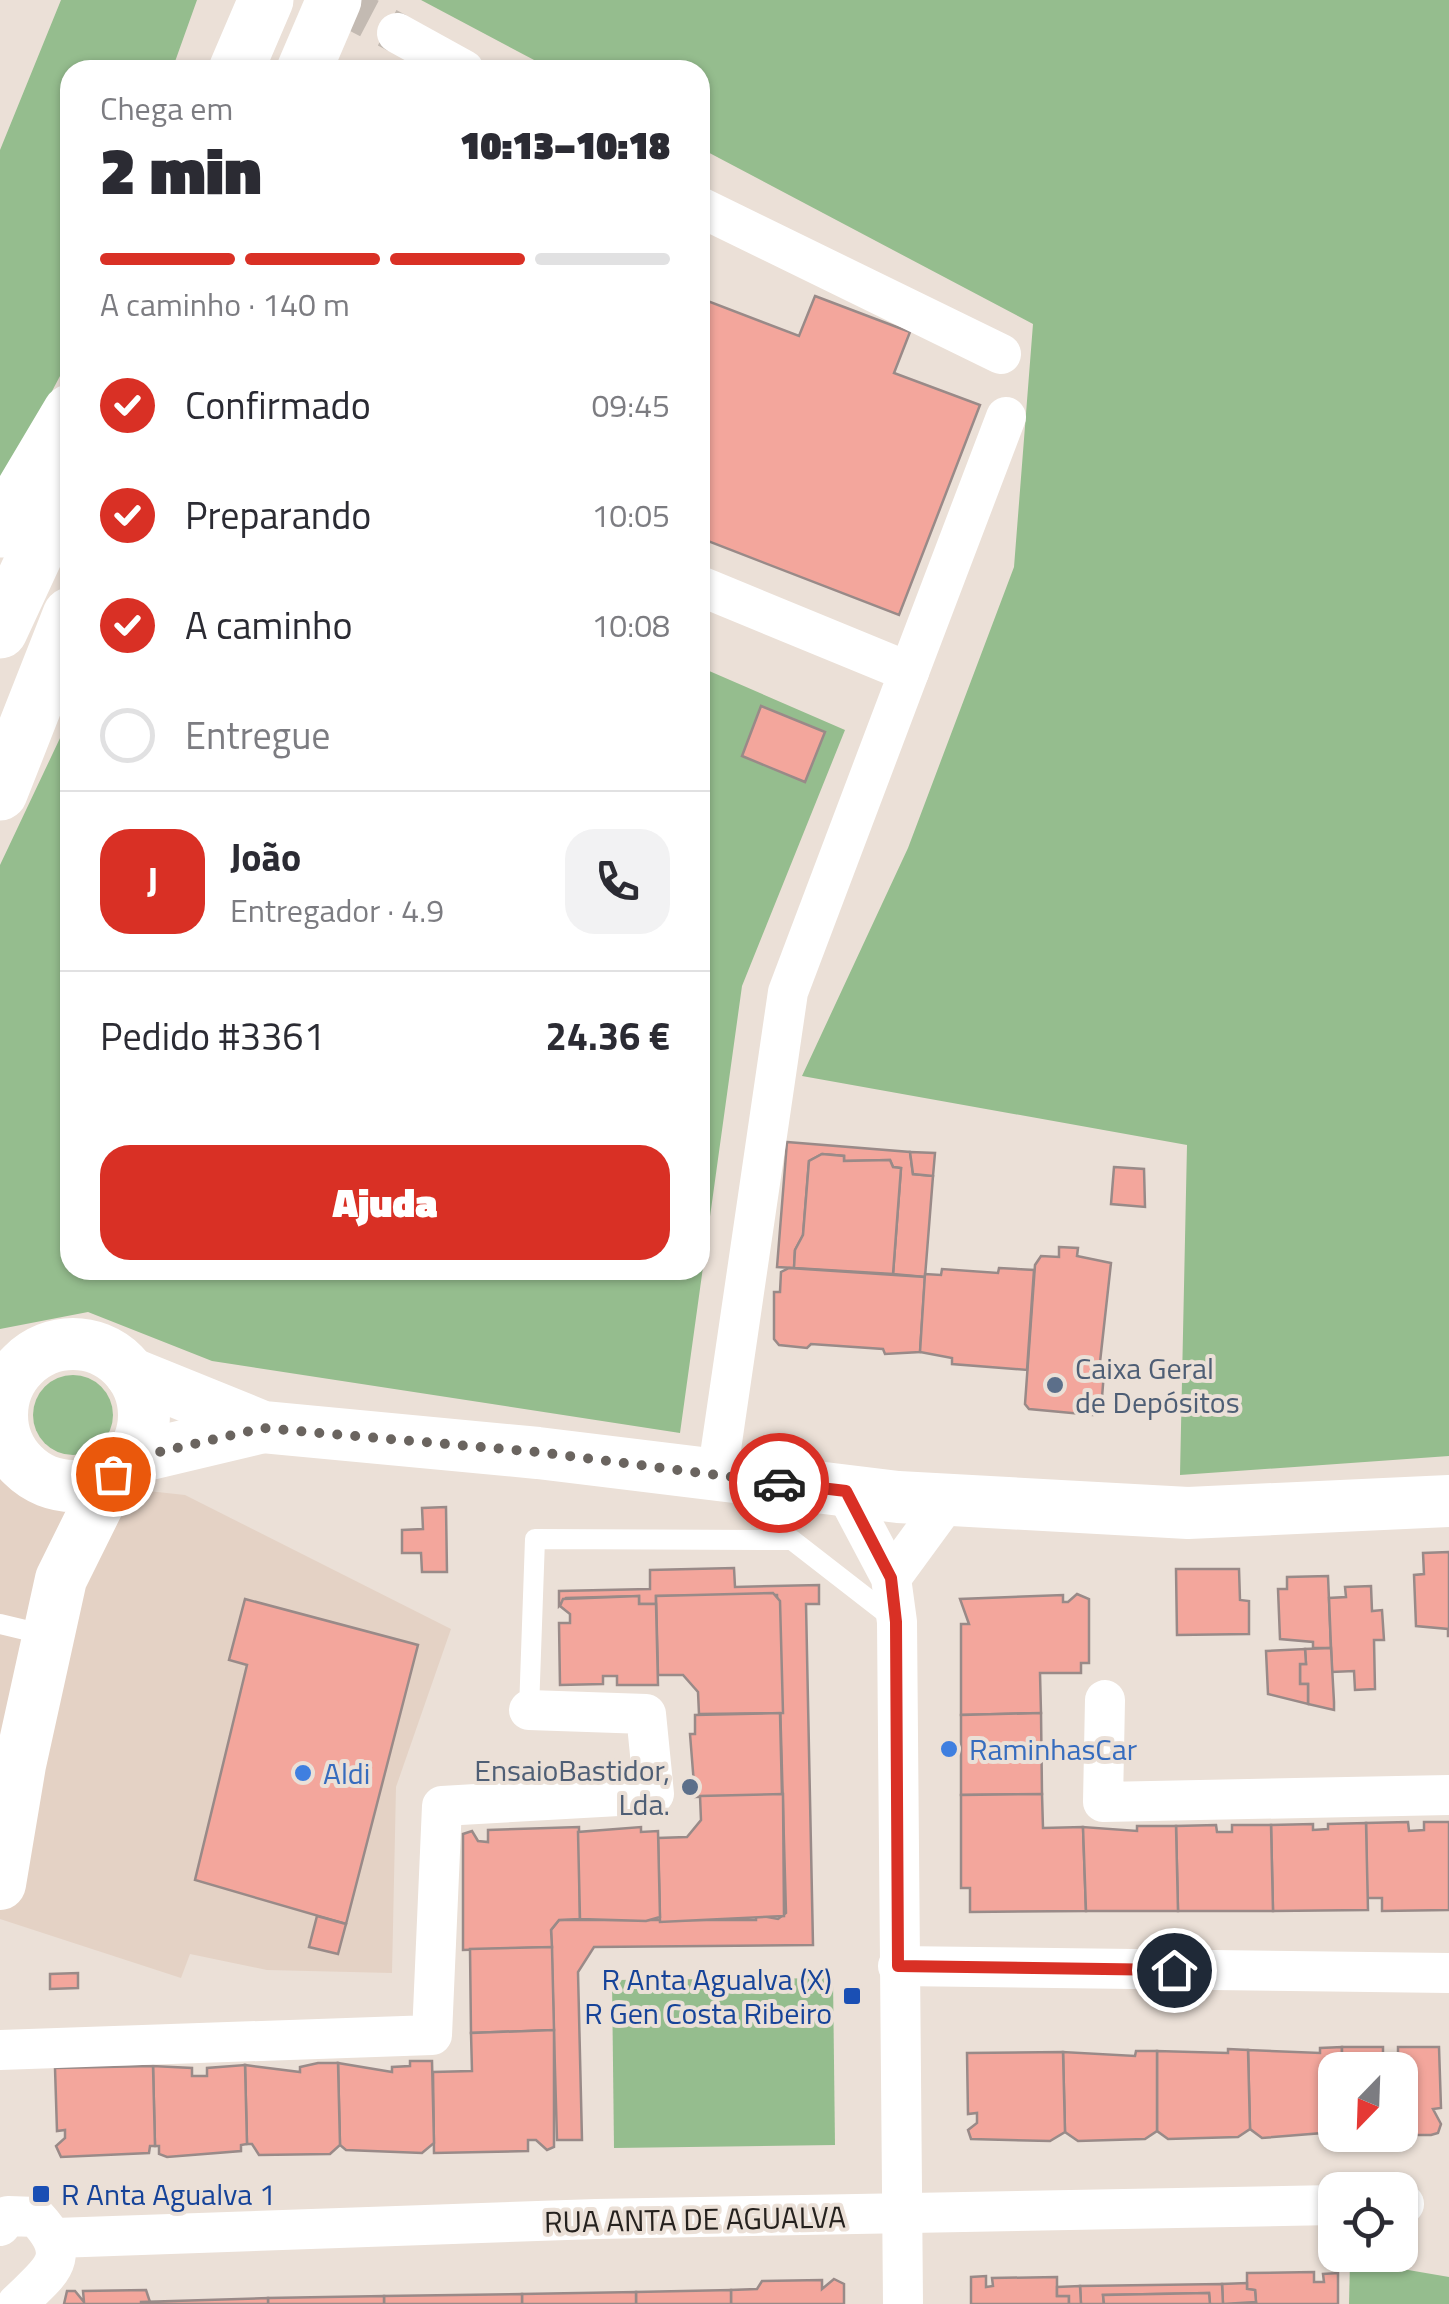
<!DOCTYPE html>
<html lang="pt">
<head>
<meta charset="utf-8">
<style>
  :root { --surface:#fff; --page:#f2f2f3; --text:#2b2b33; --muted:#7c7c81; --line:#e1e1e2; --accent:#d93025 }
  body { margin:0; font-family:"Titillium Web",sans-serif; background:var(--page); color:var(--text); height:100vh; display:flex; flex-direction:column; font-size:38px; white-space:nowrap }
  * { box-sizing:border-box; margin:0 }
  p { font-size:32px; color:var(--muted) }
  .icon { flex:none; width:55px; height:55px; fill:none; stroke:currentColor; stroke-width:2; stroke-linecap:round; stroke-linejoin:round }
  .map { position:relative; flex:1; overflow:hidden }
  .sheet { position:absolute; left:60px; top:60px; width:650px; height:1220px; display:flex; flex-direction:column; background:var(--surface); border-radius:30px; box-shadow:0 2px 8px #0004 }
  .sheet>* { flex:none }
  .needle { width:65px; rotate:203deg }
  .controls { position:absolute; left:1318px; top:2052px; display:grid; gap:20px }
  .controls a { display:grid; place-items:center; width:100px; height:100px; border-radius:20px; background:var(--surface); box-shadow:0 2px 8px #0004; font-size:50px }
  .pin { position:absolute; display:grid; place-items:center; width:85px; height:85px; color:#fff; margin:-42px; border:5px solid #fff; border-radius:50%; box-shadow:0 2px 10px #0007 }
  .courier { position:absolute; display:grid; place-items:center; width:100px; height:100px; margin:-50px; border:8px solid #d93025; border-radius:50%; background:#fff; color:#222; box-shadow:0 2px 12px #0007 }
  .summary em { font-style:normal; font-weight:800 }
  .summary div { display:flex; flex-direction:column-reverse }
  .summary { display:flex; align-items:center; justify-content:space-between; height:170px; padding:0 40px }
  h1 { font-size:65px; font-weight:800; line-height:75px }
  .bar { display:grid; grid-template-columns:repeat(4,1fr); gap:15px 10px; align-content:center; height:120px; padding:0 40px }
  .bar i { height:12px; border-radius:8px; background:var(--line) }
  .bar .active { background:var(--accent) }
  .bar p { grid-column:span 4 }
  .line { display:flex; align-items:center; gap:25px; padding:0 40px; border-top:2px solid var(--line) }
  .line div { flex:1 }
  .round { display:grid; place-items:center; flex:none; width:105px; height:105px; border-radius:30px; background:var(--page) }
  ol { padding:0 40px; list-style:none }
  li { display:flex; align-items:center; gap:30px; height:110px }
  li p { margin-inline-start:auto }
  li .icon { padding:10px; border-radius:50%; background:var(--accent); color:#fff; stroke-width:4 }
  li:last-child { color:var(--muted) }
  li i { width:55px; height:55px; border:5px solid var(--line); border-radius:50% }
  .cta { display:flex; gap:20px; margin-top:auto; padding:20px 40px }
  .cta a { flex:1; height:115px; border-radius:30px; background:var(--accent); color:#fff; font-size:40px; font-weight:800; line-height:115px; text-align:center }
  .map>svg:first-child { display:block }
  .built { fill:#e4d2c5 }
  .green { fill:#95bd8e }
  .building { fill:#f3a69c; stroke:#998a88; stroke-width:2.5 }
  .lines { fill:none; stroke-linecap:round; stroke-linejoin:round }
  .minor-tunnel { stroke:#c3bab2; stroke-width:40; stroke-dasharray:40 20; stroke-linecap:butt }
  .service { stroke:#fff; stroke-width:20 }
  .minor { stroke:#fff; stroke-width:40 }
  .tertiary { stroke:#fff; stroke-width:52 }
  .motorway { stroke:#fff; stroke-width:55 }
  .done { stroke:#6a645f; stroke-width:10; stroke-dasharray:0 18 }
  .route { stroke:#d93025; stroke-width:12 }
  .service-dot { fill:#5c6f8a; stroke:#ebe0d7; stroke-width:4 }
  .shop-dot { fill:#3f7fe0; stroke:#ebe0d7; stroke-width:4 }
  .transit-dot { fill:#1a4fb4; stroke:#ebe0d7; stroke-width:4 }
  .labels { text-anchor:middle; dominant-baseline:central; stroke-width:8; stroke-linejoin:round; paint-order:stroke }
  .service-label { font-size:30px; fill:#4e5e75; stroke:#ebe0d7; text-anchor:start }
  .shop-label { font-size:30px; fill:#366cbe; stroke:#ebe0d7; text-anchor:start }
  .transit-label { font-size:30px; fill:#164399; stroke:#ebe0d7; text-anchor:end }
  .street-label { font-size:30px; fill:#25211e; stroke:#ebe0d7 }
</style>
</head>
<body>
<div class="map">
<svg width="1449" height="2304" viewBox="0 0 1449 2304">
  <rect width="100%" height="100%" fill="#ebe0d7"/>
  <path class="built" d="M 0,1475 L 185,1495 L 451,1629 L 396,1787 L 392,1973 L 267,1970 L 190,1954 L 181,1978 L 0,1919 Z"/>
  <g class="green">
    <path d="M 61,0 L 197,0 L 172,70 L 70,70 L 70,357 L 0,490 L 0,150 Z"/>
    <path d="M 421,0 L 1449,0 L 1449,1456 L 1180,1475 L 1187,1145 L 802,1076 L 908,848 L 1014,567 L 1033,324 L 700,148 L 700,70 L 553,70 Z"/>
    <path d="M 700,667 L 845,730 L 742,986 L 680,1433 L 212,1361 L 88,1312 L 0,1329 L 0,865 L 70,717 L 70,1270 L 700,1270 Z"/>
    <circle cx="73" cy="1415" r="40"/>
    <path d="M 833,1978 L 835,2145 L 614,2148 L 612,1980 Z"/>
    <path d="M 1350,2260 L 1449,2277 L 1449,2304 L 1349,2304 Z"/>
  </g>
  <g class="building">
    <path d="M 815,296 L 910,332 L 894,373 L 980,405 L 899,615 L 700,538 L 700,298 L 799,336 Z"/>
    <path d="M 761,706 L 825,732 L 805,782 L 742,756 Z"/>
    <path d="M 787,1142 L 910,1152 L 913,1174 L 933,1176 L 925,1277 L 893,1274 L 901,1168 L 893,1167 L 890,1160 L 844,1161 L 844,1156 L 822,1154 L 809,1161 L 803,1235 L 795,1250 L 794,1268 L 777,1267 Z"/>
    <path d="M 910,1152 L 935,1153 L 933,1176 L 913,1174 Z"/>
    <path d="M 822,1154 L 844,1156 L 844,1161 L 890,1160 L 893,1167 L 901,1168 L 893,1274 L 794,1268 L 795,1250 L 803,1235 L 809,1161 Z"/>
    <path d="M 1114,1167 L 1144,1169 L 1145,1207 L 1111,1204 Z"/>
    <path d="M 1059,1247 L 1078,1248 L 1077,1256 L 1111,1263 L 1099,1371 L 1104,1372 L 1101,1410 L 1093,1415 L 1029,1409 L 1025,1404 L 1035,1265 L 1041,1256 L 1059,1257 Z"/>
    <path d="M 789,1268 L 925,1277 L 920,1352 L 885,1354 L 883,1349 L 811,1344 L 807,1348 L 779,1345 L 774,1339 L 774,1292 L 780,1292 L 781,1272 Z"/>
    <path d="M 999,1268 L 1034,1270 L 1027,1370 L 952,1364 L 952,1358 L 920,1352 L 925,1274 L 941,1275 L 942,1269 L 998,1273 Z"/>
    <path d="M 446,1507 L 447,1572 L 422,1572 L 421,1553 L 402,1553 L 402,1530 L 423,1529 L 422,1508 Z"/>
    <path d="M 1449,1552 L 1449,1636 L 1448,1636 L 1448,1629 L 1416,1626 L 1414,1575 L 1424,1574 L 1423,1553 Z"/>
    <path d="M 734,1568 L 735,1587 L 819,1585 L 819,1604 L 806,1604 L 813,1945 L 594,1947 L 578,1972 L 582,2140 L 557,2140 L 551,1930 L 559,1920 L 756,1920 L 756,1915 L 778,1919 L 786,1913 L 777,1595 L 656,1596 L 656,1604 L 639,1604 L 639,1596 L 566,1598 L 559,1606 L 559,1591 L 650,1589 L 650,1570 Z"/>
    <path d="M 1176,1569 L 1239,1569 L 1240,1600 L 1249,1601 L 1249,1634 L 1177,1635 Z"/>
    <path d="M 1328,1576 L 1331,1648 L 1313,1648 L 1313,1642 L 1280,1639 L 1278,1589 L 1287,1589 L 1287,1577 Z"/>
    <path d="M 1371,1586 L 1372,1611 L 1382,1610 L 1384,1640 L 1374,1640 L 1375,1689 L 1355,1690 L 1354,1671 L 1332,1672 L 1329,1598 L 1346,1597 L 1345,1587 Z"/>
    <path d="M 773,1593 L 780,1601 L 783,1713 L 699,1714 L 698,1692 L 683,1675 L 658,1675 L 656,1596 Z"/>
    <path d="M 1077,1594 L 1089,1599 L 1089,1663 L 1081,1663 L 1081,1673 L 1040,1673 L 1041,1713 L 961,1715 L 961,1624 L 969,1624 L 960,1599 L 1063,1595 L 1063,1602 L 1068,1602 Z"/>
    <path d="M 639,1596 L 639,1604 L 656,1604 L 658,1685 L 617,1685 L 617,1676 L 603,1676 L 603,1684 L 560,1685 L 559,1623 L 570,1623 L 570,1614 L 560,1606 L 563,1599 Z"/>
    <path d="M 245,1599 L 418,1645 L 346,1924 L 195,1880 L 247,1665 L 229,1660 Z"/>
    <path d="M 1331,1648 L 1334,1702 L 1334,1710 L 1308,1704 L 1308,1684 L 1300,1684 L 1300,1664 L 1306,1664 L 1305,1649 Z"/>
    <path d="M 1305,1649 L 1306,1664 L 1300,1664 L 1300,1684 L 1308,1684 L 1308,1704 L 1268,1694 L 1266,1651 Z"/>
    <path d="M 780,1713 L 782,1795 L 695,1797 L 690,1734 L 695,1734 L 695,1715 Z"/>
    <path d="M 1041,1713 L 1042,1794 L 961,1795 L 961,1715 Z"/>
    <path d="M 783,1794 L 784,1916 L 660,1922 L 658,1838 L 687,1837 L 701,1820 L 700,1796 Z"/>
    <path d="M 1042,1794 L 1043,1828 L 1083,1827 L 1086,1911 L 970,1912 L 970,1888 L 961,1888 L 961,1795 Z"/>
    <path d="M 1408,1822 L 1409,1831 L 1424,1830 L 1424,1822 L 1449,1822 L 1449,1910 L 1382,1911 L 1382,1898 L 1367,1898 L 1366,1823 Z"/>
    <path d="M 1366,1823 L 1368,1910 L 1273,1911 L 1271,1825 L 1313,1824 L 1313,1830 L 1328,1829 L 1328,1824 Z"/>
    <path d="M 1216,1825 L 1217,1832 L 1232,1832 L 1232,1825 L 1271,1825 L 1273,1911 L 1178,1911 L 1176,1826 Z"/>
    <path d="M 1137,1826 L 1176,1826 L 1178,1911 L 1086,1911 L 1083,1827 L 1137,1831 Z"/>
    <path d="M 579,1827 L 580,1919 L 559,1920 L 551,1930 L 552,1947 L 463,1950 L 463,1834 L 472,1831 L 478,1841 L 488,1842 L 488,1830 Z"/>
    <path d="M 641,1827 L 641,1832 L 658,1831 L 660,1917 L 646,1921 L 580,1919 L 578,1832 Z"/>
    <path d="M 317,1916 L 346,1924 L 338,1954 L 309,1947 Z"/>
    <path d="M 552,1947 L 554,2030 L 471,2033 L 470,1949 Z"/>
    <path d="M 78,1973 L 78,1988 L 50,1989 L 50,1974 Z"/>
    <path d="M 554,2030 L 554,2147 L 547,2150 L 536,2140 L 528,2140 L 528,2151 L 434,2153 L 433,2072 L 472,2071 L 471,2033 Z"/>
    <path d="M 1342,2047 L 1342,2070 L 1335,2070 L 1335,2132 L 1262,2138 L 1250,2129 L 1248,2050 L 1320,2053 L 1320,2048 Z"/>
    <path d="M 1342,2047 L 1383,2047 L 1383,2055 L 1398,2054 L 1398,2047 L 1439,2047 L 1441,2108 L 1433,2109 L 1441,2124 L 1438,2133 L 1431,2135 L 1354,2135 L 1400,2135 L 1400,2070 L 1342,2070 Z"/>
    <path d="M 1228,2049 L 1248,2050 L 1250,2129 L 1238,2137 L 1168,2139 L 1157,2131 L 1157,2051 L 1228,2053 Z"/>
    <path d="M 1136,2051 L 1157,2051 L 1157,2131 L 1145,2139 L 1078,2141 L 1065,2132 L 1063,2052 L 1135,2056 Z"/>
    <path d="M 1063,2052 L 1065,2132 L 1050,2141 L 971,2139 L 968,2130 L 977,2123 L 977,2113 L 968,2114 L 967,2053 Z"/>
    <path d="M 410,2061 L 432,2061 L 434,2143 L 422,2153 L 346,2150 L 340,2145 L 338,2063 L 392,2072 L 392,2067 L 410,2066 Z"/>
    <path d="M 318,2063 L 338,2063 L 340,2145 L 330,2154 L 259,2155 L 252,2144 L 247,2144 L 245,2065 L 300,2072 L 300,2067 Z"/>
    <path d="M 245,2065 L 247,2144 L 241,2145 L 241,2151 L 167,2157 L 159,2154 L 159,2146 L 155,2146 L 153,2066 L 192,2068 L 192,2076 L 207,2076 L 207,2068 Z"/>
    <path d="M 153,2066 L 155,2146 L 150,2146 L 149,2153 L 61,2157 L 56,2146 L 65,2138 L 65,2130 L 57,2131 L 55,2068 Z"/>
    <path d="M 1314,2272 L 1314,2282 L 1324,2282 L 1323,2274 L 1338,2273 L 1338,2304 L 1239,2304 L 1256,2302 L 1255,2290 L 1247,2289 L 1247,2273 Z"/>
    <path d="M 986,2276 L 986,2287 L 993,2286 L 992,2278 L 1057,2277 L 1057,2296 L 1069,2296 L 1069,2304 L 971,2304 L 971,2277 Z"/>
    <path d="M 834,2279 L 844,2284 L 844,2304 L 731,2304 L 731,2290 L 757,2289 L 762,2281 L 822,2280 L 822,2289 Z"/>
    <path d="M 1247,2283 L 1247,2289 L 1255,2290 L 1256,2302 L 1223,2304 L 1222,2284 Z"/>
    <path d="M 1222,2284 L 1223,2304 L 1210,2304 L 1209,2293 L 1103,2295 L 1104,2304 L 1081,2304 L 1080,2286 Z"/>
    <path d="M 1080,2286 L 1081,2304 L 1069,2304 L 1069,2296 L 1057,2296 L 1057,2287 Z"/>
    <path d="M 146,2290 L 150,2302 L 141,2304 L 64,2304 L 67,2291 L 75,2291 L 84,2302 L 83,2291 Z"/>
    <path d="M 731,2290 L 731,2304 L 636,2304 L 636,2292 Z"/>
    <path d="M 636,2292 L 636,2304 L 522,2304 L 522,2294 Z"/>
    <path d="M 1209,2293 L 1210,2304 L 1104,2304 L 1103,2295 Z"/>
    <path d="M 522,2294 L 522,2304 L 384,2304 L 384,2296 Z"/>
    <path d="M 384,2296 L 384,2304 L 268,2304 L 268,2298 Z"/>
    <path d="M 268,2298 L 268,2304 L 141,2304 L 141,2302 Z"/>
  </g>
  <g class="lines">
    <path class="minor-tunnel" d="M 334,0 L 397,33"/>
    <g class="service">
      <path d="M 0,1624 L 46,1635"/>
      <path d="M 529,1710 L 535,1539 L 792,1540 L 895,1620"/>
    </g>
    <g class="minor">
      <path d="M 397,33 L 464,70"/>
      <path d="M 700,207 L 1001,354"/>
      <path d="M 700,586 L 909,672 L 788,992 L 717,1476"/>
      <path d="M 909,672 L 1006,417"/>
      <path d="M 845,1491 L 891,1578 L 897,1622 L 903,2304"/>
      <path d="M 891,1578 L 948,1500"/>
      <path d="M 1105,1700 L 1103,1802 L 1449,1795"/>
      <path d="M 898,1966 L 1449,1973"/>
      <path d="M 0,2050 L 432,2035 L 442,1806 L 654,1794 L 646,1714 L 529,1710"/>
      <path d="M 1400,2204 L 1404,2204"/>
      <path d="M 0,2226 L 8,2216 L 36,2217 C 75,2259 50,2271 17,2304"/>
      <path d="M 56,2238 L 596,2219 L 1335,2205"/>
    </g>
    <g class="tertiary">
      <circle cx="73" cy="1415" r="71"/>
      <path d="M 130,1373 L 263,1427 L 538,1453 L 898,1497 L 1188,1513 L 1449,1501"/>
      <path d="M 129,1459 L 263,1427"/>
      <path d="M 0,1884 L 20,1765 L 61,1579 L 113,1474"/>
    </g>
    <g class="motorway">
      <path d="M 236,70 L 266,0"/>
      <path d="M 304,70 L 334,0"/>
      <path d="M 0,530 L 70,412"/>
      <path d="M 0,631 L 70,480"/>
      <path d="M 0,793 L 70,615"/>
    </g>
  </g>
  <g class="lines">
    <path class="done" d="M 113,1474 L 129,1459 L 263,1428 L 538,1452 L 779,1483"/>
    <path class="route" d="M 779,1483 L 846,1491 L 891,1578 L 896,1622 L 898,1966 L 1174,1970"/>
  </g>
  <g class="service-dot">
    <circle cx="1055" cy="1385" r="10"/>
    <circle cx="690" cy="1787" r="10"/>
  </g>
  <g class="shop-dot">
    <circle cx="949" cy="1749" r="10"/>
    <circle cx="303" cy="1773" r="10"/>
  </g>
  <g class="transit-dot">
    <rect x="842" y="1986" width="20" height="20" rx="5"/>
    <rect x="31" y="2184" width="20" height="20" rx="5"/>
  </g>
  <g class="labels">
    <g class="service-label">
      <text x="1075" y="1368">Caixa Geral<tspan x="1075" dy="34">de Depósitos</tspan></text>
      <text x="670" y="1770" text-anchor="end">EnsaioBastidor,<tspan x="670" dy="34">Lda.</tspan></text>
    </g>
    <g class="shop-label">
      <text x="969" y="1749">RaminhasCar</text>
      <text x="323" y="1773">Aldi</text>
    </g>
    <g class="transit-label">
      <text x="832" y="1979">R Anta Agualva (X)<tspan x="832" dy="34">R Gen Costa Ribeiro</tspan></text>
      <text x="61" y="2194" text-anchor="start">R Anta Agualva 1</text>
    </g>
    <g class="street-label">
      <text transform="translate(695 2219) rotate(-1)">RUA ANTA DE AGUALVA</text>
    </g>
  </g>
</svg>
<div class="controls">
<a><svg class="needle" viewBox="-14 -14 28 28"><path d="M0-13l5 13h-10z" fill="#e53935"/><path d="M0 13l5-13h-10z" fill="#7c7c81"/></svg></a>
<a><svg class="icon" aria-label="locate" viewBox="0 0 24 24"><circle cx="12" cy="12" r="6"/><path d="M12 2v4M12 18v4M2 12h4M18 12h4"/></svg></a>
</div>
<div class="pin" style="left:113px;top:1474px;background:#ea580c"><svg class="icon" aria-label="bag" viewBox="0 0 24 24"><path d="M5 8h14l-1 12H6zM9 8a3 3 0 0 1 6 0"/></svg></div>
<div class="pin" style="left:1174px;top:1970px;background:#1f2937"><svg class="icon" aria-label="home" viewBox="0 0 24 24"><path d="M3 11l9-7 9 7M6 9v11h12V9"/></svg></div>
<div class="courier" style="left:779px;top:1483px"><svg class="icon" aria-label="car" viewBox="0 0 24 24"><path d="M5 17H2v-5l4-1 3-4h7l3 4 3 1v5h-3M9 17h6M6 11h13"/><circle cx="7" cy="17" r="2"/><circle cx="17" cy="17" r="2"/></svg></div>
<section class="sheet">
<div class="summary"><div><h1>2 min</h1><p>Chega em</p></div><em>10:13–10:18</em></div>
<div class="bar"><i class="active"></i><i class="active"></i><i class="active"></i><i></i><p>A caminho · 140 m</p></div>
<ol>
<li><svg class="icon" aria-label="check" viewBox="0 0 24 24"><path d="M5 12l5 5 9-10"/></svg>Confirmado<p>09:45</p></li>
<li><svg class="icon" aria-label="check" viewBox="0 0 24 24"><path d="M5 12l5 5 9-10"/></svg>Preparando<p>10:05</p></li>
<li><svg class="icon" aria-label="check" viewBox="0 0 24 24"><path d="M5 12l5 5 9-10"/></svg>A caminho<p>10:08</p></li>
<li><i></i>Entregue</li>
</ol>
<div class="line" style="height:180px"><b class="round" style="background:var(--accent);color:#fff">J</b><div><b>João</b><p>Entregador · 4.9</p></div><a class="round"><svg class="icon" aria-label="phone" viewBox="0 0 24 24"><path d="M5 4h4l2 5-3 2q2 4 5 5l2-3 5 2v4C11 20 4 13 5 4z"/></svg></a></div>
<div class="line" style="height:130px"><div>Pedido #3361</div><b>24.36 €</b></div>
<div class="cta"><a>Ajuda</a></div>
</section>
</div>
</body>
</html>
